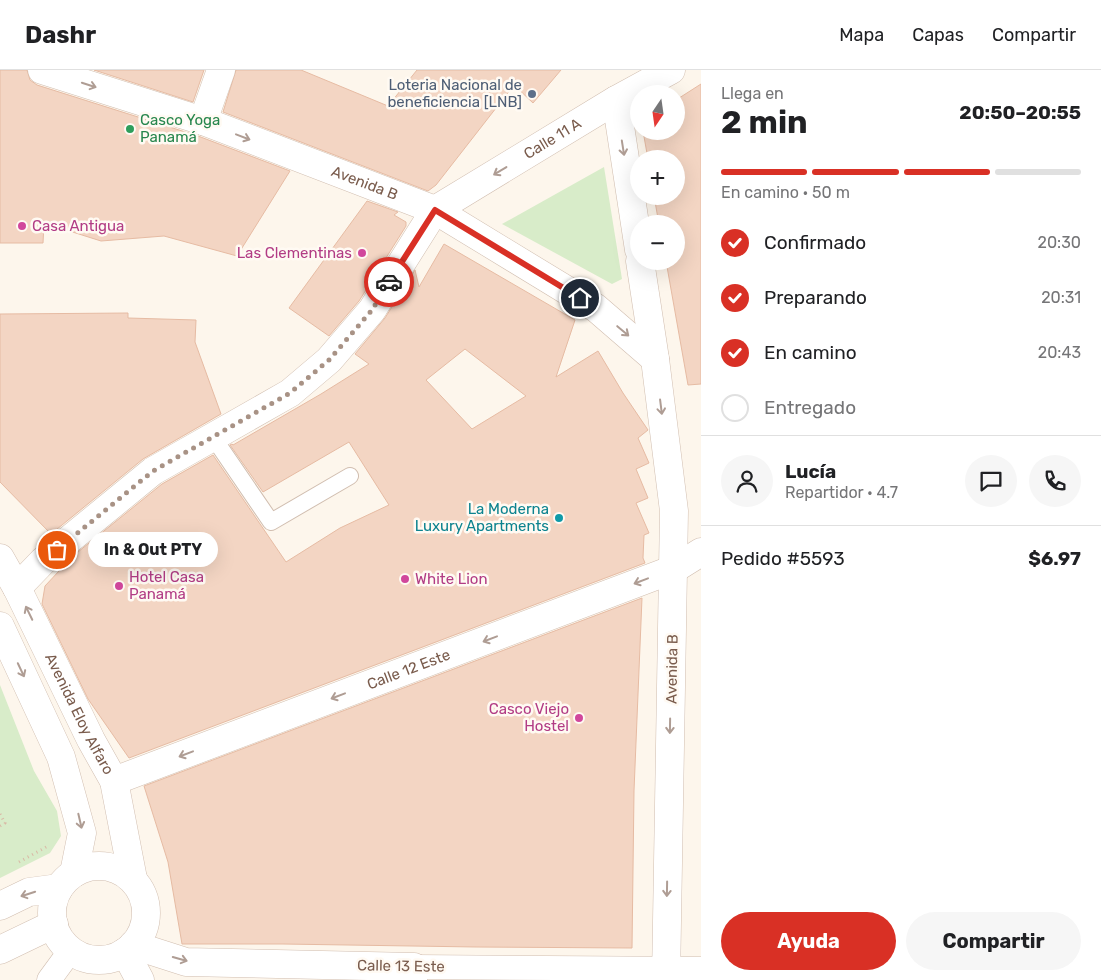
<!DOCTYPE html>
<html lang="es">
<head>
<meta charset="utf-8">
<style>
  :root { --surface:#fff; --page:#f6f6f6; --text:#202124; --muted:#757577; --line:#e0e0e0; --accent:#d93025 }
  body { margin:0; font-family:Rubik,sans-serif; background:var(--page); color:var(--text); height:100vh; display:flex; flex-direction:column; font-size:19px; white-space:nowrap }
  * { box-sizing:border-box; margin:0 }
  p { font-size:16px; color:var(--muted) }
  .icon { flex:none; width:28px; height:28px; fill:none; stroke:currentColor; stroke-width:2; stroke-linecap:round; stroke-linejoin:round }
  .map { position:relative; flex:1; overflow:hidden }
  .drawer { display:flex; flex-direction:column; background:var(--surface); width:400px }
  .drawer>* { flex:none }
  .needle { width:32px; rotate:193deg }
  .fabs { position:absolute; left:630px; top:15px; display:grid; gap:10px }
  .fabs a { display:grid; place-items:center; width:55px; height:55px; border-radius:50%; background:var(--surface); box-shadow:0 5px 20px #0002; font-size:25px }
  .pin { position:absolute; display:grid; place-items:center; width:42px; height:42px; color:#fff; margin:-21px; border:2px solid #fff; border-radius:50%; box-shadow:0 1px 5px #0007 }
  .courier { position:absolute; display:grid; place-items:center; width:50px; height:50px; margin:-25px; border:4px solid #d93025; border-radius:50%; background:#fff; color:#222; box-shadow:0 1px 6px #0007 }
  .bubble { position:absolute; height:35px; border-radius:18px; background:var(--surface); box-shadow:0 5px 20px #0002; font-size:16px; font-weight:700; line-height:35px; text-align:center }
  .head em { font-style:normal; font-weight:700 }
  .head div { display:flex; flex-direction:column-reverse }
  .head { display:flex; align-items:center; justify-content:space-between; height:85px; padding:0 20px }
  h1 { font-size:32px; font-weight:700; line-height:38px }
  .bar { display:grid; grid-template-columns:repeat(4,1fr); gap:8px 5px; align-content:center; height:60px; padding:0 20px }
  .bar i { height:6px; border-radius:4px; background:var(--line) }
  .bar .on { background:var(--accent) }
  .bar p { grid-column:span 4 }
  .line { display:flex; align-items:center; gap:12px; padding:0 20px; border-top:1px solid var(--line) }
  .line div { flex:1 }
  .round { display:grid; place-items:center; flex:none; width:52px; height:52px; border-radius:26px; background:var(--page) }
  ol { padding:0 20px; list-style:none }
  li { display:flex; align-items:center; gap:15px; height:55px }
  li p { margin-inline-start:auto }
  li .icon { padding:5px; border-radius:50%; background:var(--accent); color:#fff; stroke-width:4 }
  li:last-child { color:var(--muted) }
  li i { width:28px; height:28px; border:2px solid var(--line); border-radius:50% }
  .cta { display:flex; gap:10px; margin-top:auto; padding:10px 20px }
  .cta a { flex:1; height:58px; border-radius:30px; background:var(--accent); color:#fff; font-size:20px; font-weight:700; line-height:58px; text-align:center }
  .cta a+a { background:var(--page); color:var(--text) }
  header { display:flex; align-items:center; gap:30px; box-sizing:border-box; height:70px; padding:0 25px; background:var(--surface); border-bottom:1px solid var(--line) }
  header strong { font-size:24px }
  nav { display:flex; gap:28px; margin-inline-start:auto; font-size:18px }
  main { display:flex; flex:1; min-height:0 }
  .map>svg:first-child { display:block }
  .green { fill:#d8ecc9 }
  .building { fill:#f3d5c3; stroke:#e6bba3; fill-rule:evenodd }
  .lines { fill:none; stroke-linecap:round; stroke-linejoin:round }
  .service-casing { stroke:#d1beb0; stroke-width:18 }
  .pedestrian-casing { stroke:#d1beb0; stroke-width:25 }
  .minor-casing { stroke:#d1beb0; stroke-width:29 }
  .tertiary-casing { stroke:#d1beb0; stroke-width:29 }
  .path { stroke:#d9b8a5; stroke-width:3; stroke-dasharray:1 4; stroke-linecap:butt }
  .service { stroke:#fff; stroke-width:16 }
  .pedestrian { stroke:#fff; stroke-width:24 }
  .minor { stroke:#fff; stroke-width:28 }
  .tertiary { stroke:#fff; stroke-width:28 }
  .oneway { stroke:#af9d94 }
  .done { stroke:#a89285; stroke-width:5; stroke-dasharray:0 9 }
  .route { stroke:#d93025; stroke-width:6 }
  .service-dot { fill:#5c6f8a; stroke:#fffaf3; stroke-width:2 }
  .leisure-dot { fill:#2e9e5b; stroke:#fffaf3; stroke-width:2 }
  .hotel-dot { fill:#d1479c; stroke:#fffaf3; stroke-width:2 }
  .culture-dot { fill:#0f9aa8; stroke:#fffaf3; stroke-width:2 }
  .labels { text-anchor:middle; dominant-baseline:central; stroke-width:5; stroke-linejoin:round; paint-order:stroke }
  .service-label { font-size:15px; fill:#4e5e75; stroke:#fffaf3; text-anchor:end }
  .leisure-label { font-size:15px; fill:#27864d; stroke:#fffaf3; text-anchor:start }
  .street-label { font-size:15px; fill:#7a5c4d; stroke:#fffaf3 }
  .hotel-label { font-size:15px; fill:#b23c85; stroke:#fffaf3; text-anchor:start }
  .culture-label { font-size:15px; fill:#0d838f; stroke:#fffaf3; text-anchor:end }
</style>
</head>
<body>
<header>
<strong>Dashr</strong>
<nav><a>Mapa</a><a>Capas</a><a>Compartir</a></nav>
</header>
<main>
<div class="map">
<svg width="701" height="910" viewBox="0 0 701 910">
  <rect width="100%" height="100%" fill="#fdf6ec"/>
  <g class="green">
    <path d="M 604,97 L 622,209 L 612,214 L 502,154 Z"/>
    <path d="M 0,615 L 34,701 L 57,741 L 61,766 L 50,783 L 0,808 Z"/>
  </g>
  <g class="building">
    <path d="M 0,0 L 27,0 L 30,10 L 37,15 L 198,66 L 290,101 L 237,186 L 164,166 L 101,171 L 44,153 L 43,173 L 0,173 Z"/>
    <path d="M 94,0 L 204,0 L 193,32 Z"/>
    <path d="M 236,0 L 301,0 L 388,36 L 417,0 L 561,0 L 533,33 L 514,15 L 436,115 L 428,121 L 223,42 Z"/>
    <path d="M 701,14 L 701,314 L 688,315 L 666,191 L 676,191 L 676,154 L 659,154 L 654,126 L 676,126 L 676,89 L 648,89 L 643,61 L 676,61 L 676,30 Z"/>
    <path d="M 367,131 L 398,142 L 394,145 L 406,152 L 406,156 L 359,231 L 329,266 L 289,238 Z"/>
    <path d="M 444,174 L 575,250 L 556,307 L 598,281 L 623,323 L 648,360 L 638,368 L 649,393 L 636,399 L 648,428 L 636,433 L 649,463 L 644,465 L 643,488 L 645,493 L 129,688 L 88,629 L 42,534 L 45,516 L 73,486 L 162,414 L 213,385 L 286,492 L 340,458 L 389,435 L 349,372 L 263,422 L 230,375 L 232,374 L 233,375 L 321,324 L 369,294 L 355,284 L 385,248 L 415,200 L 419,217 ZM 465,279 L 526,326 L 472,359 L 426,310 Z"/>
    <path d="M 128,243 L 128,248 L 196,250 L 195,272 L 221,344 L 143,389 L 51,464 L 0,412 L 0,244 Z"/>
    <path d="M 642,528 L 634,721 L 632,878 L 476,877 L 283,874 L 182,874 L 168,792 L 144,716 Z"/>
  </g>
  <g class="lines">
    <defs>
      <path id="service" d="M 213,367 L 271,452 L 350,406"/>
      <g id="pedestrian">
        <path d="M 414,897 L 701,899"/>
        <path d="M 49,910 L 71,880"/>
      </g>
      <g id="minor">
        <path id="s1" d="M 42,0 L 203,51 L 435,140 L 596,238 L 655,289"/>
        <path d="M 203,51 L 221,0"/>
        <path id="s2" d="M 17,518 L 43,491 L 153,401 L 290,323 L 329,290 L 372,240 L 435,140 L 616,30"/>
        <path id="s3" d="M 114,711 L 674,499 L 701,482"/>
        <path d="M 133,875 L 186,892 L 414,897 L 413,910"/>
        <path d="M 125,882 L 140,910"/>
      </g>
      <g id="tertiary">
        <path d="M 639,180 L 616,30 L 671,0"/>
        <path d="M 640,191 L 655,289 L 674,441 L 666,910"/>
        <path id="s4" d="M 0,488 L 17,518 L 91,670 L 114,711 L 133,809"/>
        <path d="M 0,556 L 61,687 L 82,763 L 74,803"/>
        <circle cx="99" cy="843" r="47"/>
        <path d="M 0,836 L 29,822 L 59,818"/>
        <path d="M 0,880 L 54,854"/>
      </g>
    </defs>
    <use href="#service" class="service-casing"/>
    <use href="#pedestrian" class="pedestrian-casing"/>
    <use href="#minor" class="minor-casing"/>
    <use href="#tertiary" class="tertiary-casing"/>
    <g class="path">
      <path d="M 0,744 L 5,753 L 0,756"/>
      <path d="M 19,792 L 48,776"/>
    </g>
    <use href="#service" class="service"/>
    <use href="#pedestrian" class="pedestrian"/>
    <use href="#minor" class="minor"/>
    <use href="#tertiary" class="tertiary"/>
  </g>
  <defs><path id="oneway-shaft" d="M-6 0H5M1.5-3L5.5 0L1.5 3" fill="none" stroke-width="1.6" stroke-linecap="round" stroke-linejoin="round" transform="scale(1.25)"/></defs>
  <g class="oneway">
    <use href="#oneway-shaft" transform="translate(89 15) rotate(18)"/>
    <use href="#oneway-shaft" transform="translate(243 67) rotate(21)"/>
    <use href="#oneway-shaft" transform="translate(623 78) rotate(81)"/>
    <use href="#oneway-shaft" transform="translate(500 101) rotate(149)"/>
    <use href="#oneway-shaft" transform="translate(623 261) rotate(40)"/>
    <use href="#oneway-shaft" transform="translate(661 337) rotate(83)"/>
    <use href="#oneway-shaft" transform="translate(641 511) rotate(159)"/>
    <use href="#oneway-shaft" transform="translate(29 543) rotate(-116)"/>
    <use href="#oneway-shaft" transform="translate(490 569) rotate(159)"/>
    <use href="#oneway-shaft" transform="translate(21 600) rotate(65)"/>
    <use href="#oneway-shaft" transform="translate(338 626) rotate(159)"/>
    <use href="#oneway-shaft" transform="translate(670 656) rotate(91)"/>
    <use href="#oneway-shaft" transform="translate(186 684) rotate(159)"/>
    <use href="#oneway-shaft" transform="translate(80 751) rotate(77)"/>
    <use href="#oneway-shaft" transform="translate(667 819) rotate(91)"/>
    <use href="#oneway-shaft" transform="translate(28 824) rotate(162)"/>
    <use href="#oneway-shaft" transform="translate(180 889) rotate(16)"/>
  </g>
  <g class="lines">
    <path class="done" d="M 57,480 L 153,401 L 290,323 L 329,290 L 372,240 L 389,212"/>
    <path class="route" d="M 389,212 L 435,140 L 580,228"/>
  </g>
  <circle class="service-dot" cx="532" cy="24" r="5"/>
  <circle class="leisure-dot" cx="130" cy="59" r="5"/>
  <g class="hotel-dot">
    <circle cx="22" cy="156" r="5"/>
    <circle cx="362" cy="183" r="5"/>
    <circle cx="405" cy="509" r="5"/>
    <circle cx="119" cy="516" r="5"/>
    <circle cx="579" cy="648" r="5"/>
  </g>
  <circle class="culture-dot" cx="559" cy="448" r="5"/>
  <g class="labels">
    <g class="service-label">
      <text x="522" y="15">Loteria Nacional de<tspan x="522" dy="17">beneficiencia [LNB]</tspan></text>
    </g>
    <g class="leisure-label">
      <text x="140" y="50">Casco Yoga<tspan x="140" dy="17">Panamá</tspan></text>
    </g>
    <g class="street-label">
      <text stroke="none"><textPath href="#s2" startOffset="710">Calle 11 A</textPath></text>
      <text stroke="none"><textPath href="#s1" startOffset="342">Avenida B</textPath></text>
      <text stroke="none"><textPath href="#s3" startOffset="315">Calle 12 Este</textPath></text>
      <text transform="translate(672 599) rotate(-89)">Avenida B</text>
      <text stroke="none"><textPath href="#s4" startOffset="175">Avenida Eloy Alfaro</textPath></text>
      <text transform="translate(401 896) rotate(1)">Calle 13 Este</text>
    </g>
    <g class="hotel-label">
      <text x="32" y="156">Casa Antigua</text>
      <text x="352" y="183" text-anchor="end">Las Clementinas</text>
      <text x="129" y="507">Hotel Casa<tspan x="129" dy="17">Panamá</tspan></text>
      <text x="415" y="509">White Lion</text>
      <text x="569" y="639" text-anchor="end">Casco Viejo<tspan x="569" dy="17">Hostel</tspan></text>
    </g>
    <g class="culture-label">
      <text x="549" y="439">La Moderna<tspan x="549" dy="17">Luxury Apartments</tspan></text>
    </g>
  </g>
</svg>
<div class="fabs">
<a><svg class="needle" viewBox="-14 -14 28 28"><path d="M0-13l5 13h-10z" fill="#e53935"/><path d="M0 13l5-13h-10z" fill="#757577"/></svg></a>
<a>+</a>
<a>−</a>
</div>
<div class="pin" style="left:57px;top:480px;background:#ea580c"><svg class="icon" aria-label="bag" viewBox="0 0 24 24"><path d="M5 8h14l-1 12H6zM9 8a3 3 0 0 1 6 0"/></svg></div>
<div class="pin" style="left:580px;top:228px;background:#1f2937"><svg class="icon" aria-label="home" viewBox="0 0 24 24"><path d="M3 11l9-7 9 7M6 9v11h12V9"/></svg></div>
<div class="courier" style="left:389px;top:212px"><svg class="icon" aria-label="car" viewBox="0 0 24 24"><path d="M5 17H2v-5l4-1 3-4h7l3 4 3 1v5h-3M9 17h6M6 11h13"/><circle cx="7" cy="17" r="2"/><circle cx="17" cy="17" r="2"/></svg></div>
<div class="bubble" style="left:88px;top:462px;width:130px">In &amp; Out PTY</div>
</div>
<section class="drawer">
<div class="head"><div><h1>2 min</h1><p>Llega en</p></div><em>20:50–20:55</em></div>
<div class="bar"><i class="on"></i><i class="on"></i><i class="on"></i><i></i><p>En camino · 50 m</p></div>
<ol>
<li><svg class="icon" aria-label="check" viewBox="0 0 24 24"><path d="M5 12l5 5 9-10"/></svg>Confirmado<p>20:30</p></li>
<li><svg class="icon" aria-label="check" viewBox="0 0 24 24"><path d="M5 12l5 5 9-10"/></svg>Preparando<p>20:31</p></li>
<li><svg class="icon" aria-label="check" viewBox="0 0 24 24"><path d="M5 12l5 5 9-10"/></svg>En camino<p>20:43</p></li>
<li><i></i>Entregado</li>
</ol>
<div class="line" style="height:90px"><a class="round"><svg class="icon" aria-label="person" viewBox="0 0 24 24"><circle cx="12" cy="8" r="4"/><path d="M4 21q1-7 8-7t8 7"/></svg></a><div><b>Lucía</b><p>Repartidor · 4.7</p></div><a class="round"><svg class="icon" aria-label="chat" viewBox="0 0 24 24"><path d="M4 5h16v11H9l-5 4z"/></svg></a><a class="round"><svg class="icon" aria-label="phone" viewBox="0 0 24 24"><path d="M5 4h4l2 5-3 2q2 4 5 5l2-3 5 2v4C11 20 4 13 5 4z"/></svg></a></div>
<div class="line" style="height:65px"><div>Pedido #5593</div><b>$6.97</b></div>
<div class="cta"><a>Ayuda</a><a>Compartir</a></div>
</section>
</main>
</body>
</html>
